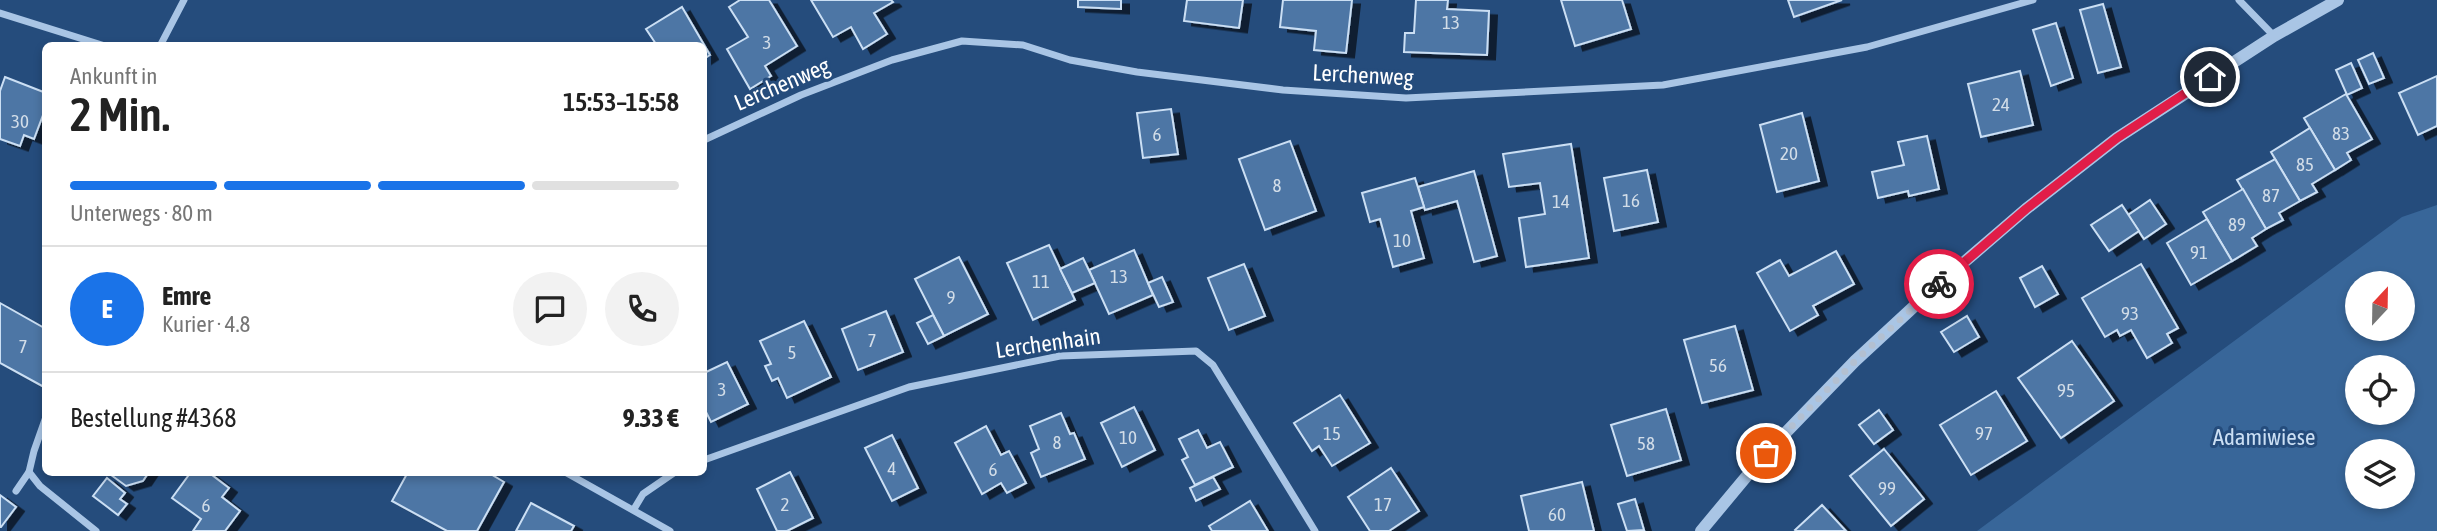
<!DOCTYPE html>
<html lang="de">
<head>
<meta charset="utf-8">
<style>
  :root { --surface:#fff; --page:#f2f2f2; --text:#222; --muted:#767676; --line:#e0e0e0; --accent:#1a73e8 }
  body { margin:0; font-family:"Asap Condensed",sans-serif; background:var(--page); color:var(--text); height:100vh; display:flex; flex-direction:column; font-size:26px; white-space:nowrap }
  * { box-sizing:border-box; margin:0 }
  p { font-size:23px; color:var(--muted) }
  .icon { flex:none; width:38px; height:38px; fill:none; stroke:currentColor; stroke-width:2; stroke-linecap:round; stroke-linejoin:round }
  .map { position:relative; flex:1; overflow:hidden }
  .sheet { position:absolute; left:42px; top:42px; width:665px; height:434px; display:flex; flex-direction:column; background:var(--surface); border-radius:10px; box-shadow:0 4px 10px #0003 }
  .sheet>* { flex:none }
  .needle { width:46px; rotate:22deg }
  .controls { position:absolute; left:2345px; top:271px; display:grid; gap:14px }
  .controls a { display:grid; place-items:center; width:70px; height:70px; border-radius:50%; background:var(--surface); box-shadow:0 4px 10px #0003; font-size:35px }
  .pin { position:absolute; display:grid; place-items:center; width:60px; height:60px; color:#fff; margin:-30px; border:4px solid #fff; border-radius:50%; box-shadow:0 2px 7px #0007 }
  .courier { position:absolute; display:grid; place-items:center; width:70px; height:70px; margin:-35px; border:5px solid #e11d48; border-radius:50%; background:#fff; color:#222; box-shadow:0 2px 9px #0007 }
  .summary em { font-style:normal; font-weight:600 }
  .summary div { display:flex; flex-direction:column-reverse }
  .summary { display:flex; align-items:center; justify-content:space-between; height:119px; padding:0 28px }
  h1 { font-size:46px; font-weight:600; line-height:52px }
  .bar { display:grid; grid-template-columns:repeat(4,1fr); gap:10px 7px; align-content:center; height:84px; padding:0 28px }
  .bar i { height:9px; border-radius:5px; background:var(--line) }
  .bar .selected { background:var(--accent) }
  .bar p { grid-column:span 4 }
  .line { display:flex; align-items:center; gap:18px; padding:0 28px; border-top:2px solid var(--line) }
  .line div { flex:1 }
  .round { display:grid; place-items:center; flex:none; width:74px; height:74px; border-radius:37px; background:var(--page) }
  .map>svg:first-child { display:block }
  .green { fill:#386699; fill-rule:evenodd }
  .building { fill:#4d76a5; stroke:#cbdff4; stroke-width:2; filter:url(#shadow) }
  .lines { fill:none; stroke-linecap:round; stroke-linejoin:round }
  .minor { stroke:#a9c5e5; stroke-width:7 }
  .tertiary { stroke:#a9c5e5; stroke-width:12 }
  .done { stroke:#b3c0d1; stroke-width:7; stroke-dasharray:0 12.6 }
  .route { stroke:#e11d48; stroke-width:9 }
  .labels { text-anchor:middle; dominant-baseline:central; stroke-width:6; stroke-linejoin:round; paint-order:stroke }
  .number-label { font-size:19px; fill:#d2dde8 }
  .street-label { font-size:23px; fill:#fff; stroke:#254c7c }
  .park-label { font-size:23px; fill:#cbdff4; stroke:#254c7c }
</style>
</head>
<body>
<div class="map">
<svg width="2437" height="531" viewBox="0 0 2437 531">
  <defs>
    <filter id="shadow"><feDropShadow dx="8" dy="4.5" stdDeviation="0" flood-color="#0009"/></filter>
  </defs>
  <rect width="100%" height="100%" fill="#254c7c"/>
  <path class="green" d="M 2437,205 L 2437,531 L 1977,531 L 2402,217 ZM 2357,284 L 2403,284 L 2403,329 L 2357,329 ZM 2357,368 L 2403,368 L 2403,413 L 2357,413 ZM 2357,452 L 2403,452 L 2403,497 L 2357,497 Z"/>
  <g class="building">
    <path d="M 740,0 L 769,0 L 797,46 L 765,66 L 771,76 L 750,89 L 727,49 L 748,37 L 729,7 Z"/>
    <path d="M 811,0 L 891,0 L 893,2 L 874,13 L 887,34 L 863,49 L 851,27 L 833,37 Z"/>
    <path d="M 1078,0 L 1121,0 L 1121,9 L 1078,7 Z"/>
    <path d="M 1187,0 L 1243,0 L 1239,28 L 1184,21 Z"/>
    <path d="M 1283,0 L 1352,0 L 1346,53 L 1314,50 L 1316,31 L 1280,27 Z"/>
    <path d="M 1416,0 L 1448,0 L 1447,9 L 1489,11 L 1487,55 L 1404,52 L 1405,33 L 1414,33 Z"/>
    <path d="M 1561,0 L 1622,0 L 1631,29 L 1575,46 Z"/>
    <path d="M 1788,0 L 1842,0 L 1794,17 Z"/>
    <path d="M 2103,4 L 2121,67 L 2098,73 L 2080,10 Z"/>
    <path d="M 682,7 L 710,55 L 704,59 L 704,46 L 654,46 L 656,44 L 646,29 Z"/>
    <path d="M 2056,23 L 2073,78 L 2051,86 L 2033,30 Z"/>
    <path d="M 2373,53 L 2384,78 L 2369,84 L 2358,60 Z"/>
    <path d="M 2351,63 L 2362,88 L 2347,95 L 2336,70 Z"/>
    <path d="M 2020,71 L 2033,125 L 1981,137 L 1968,84 Z"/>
    <path d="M 2437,76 L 2437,126 L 2418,135 L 2399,93 Z"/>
    <path d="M 5,77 L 46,93 L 46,107 L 34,139 L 24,135 L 20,146 L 0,139 L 0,91 Z"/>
    <path d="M 2346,94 L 2372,139 L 2347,153 L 2351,160 L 2335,170 L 2304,118 Z"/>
    <path d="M 1171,109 L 1178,154 L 1143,158 L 1137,113 Z"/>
    <path d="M 1802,113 L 1819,181 L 1777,192 L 1760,125 Z"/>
    <path d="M 2310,128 L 2335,170 L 2312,184 L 2317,192 L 2300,201 L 2271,152 Z"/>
    <path d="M 1927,136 L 1939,189 L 1909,196 L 1908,191 L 1878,198 L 1872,172 L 1904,165 L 1898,142 Z"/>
    <path d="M 1290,141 L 1316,211 L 1265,230 L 1239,159 Z"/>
    <path d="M 1571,144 L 1589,258 L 1526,267 L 1519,218 L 1545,214 L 1540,183 L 1509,187 L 1503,154 Z"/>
    <path d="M 2275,159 L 2300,201 L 2279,213 L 2283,220 L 2266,229 L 2237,180 Z"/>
    <path d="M 1647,170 L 1658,222 L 1614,231 L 1604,178 Z"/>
    <path d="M 1474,171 L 1497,256 L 1474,262 L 1457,201 L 1425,210 L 1418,187 Z"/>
    <path d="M 1415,178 L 1424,207 L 1411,211 L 1424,258 L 1393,267 L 1380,219 L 1370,222 L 1362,193 Z"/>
    <path d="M 2243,189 L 2266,229 L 2252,238 L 2257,246 L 2232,261 L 2203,212 Z"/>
    <path d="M 2150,200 L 2166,224 L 2144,239 L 2128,215 Z"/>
    <path d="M 2122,205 L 2139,231 L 2109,251 L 2091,225 Z"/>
    <path d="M 2207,219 L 2232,261 L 2191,285 L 2167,243 Z"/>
    <path d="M 1049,245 L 1075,300 L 1033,320 L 1007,263 Z"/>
    <path d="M 1134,250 L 1153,295 L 1109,314 L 1089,270 Z"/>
    <path d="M 1836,251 L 1854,284 L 1813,306 L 1818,315 L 1790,331 L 1757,273 L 1780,260 L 1789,276 Z"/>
    <path d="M 959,257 L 988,314 L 944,336 L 915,279 Z"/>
    <path d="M 1083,258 L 1095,283 L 1072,293 L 1060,269 Z"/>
    <path d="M 1244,264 L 1265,316 L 1229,330 L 1208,278 Z"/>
    <path d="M 2141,264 L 2178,328 L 2167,334 L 2172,343 L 2147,358 L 2131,330 L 2120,336 L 2117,330 L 2105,337 L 2082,298 Z"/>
    <path d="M 2042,266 L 2058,294 L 2035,307 L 2020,278 Z"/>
    <path d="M 1162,277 L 1173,302 L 1159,307 L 1148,283 Z"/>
    <path d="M 0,303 L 46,329 L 44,387 L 0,363 Z"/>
    <path d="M 886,311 L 903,352 L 858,370 L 842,329 Z"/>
    <path d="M 933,315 L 944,336 L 928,344 L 917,323 Z"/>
    <path d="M 1967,316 L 1979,337 L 1954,352 L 1941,332 Z"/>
    <path d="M 804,321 L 831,377 L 787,398 L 778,378 L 772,381 L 765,366 L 771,364 L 760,341 Z"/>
    <path d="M 1735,326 L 1753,390 L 1702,403 L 1684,340 Z"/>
    <path d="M 2072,341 L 2114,401 L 2061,438 L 2018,378 Z"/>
    <path d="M 727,362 L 748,404 L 711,422 L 704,408 L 704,373 Z"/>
    <path d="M 1996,391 L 2027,441 L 1971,475 L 1940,425 Z"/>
    <path d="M 1340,395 L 1370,443 L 1332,466 L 1319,446 L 1312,451 L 1294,423 Z"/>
    <path d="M 1134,407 L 1155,450 L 1122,467 L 1101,423 Z"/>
    <path d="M 1666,409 L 1681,460 L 1627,476 L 1611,425 Z"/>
    <path d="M 1879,410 L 1893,430 L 1874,444 L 1859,425 Z"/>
    <path d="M 1061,413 L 1070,434 L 1074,433 L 1085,459 L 1041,477 L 1031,453 L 1039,449 L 1030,426 Z"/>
    <path d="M 986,426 L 1001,455 L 1009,451 L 1026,483 L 1007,493 L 1001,483 L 982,494 L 955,443 Z"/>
    <path d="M 1198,430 L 1207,448 L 1220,442 L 1233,467 L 1195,485 L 1182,460 L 1188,457 L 1179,439 Z"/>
    <path d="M 892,435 L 918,488 L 892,501 L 865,448 Z"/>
    <path d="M 1884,449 L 1924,499 L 1891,526 L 1850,476 Z"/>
    <path d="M 1391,468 L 1419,511 L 1389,531 L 1370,531 L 1348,497 Z"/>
    <path d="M 107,472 L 149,472 L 143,481 L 126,486 Z"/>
    <path d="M 191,472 L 208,472 L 229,488 L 222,497 L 240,511 L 225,531 L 193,531 L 201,519 L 172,498 Z"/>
    <path d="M 408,472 L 487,472 L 504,482 L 477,531 L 447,531 L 392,501 Z"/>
    <path d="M 790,472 L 813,518 L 787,531 L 777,531 L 757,489 Z"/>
    <path d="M 1213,477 L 1220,489 L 1196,501 L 1190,488 Z"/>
    <path d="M 107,478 L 125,493 L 120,499 L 127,504 L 118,515 L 93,496 Z"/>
    <path d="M 1582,482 L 1594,531 L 1529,531 L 1521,496 Z"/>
    <path d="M 0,495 L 16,507 L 1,527 L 0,527 Z"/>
    <path d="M 1635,499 L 1644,530 L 1627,531 L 1618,504 Z"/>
    <path d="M 1250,501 L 1268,531 L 1212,531 L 1209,526 Z"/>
    <path d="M 531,503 L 574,526 L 571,531 L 516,531 Z"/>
    <path d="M 1822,505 L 1846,531 L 1796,531 L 1795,530 Z"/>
  </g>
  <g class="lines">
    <g class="minor">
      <path d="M 2239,0 L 2274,36"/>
      <path d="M 0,13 L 105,46"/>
      <path d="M 160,46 L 184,0"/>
      <path d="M 704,140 L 801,95 L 892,60 L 962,41 L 1023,45 L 1070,60 L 1137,72 L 1283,90 L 1406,98 L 1663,85 L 1867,47 L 2033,0"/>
      <path d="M 46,417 L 34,451 L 29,472 L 40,486 L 96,531"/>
      <path d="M 704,460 L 909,387 L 1060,356 L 1196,351 L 1213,365 L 1315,531"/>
      <path d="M 565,472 L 670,531"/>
      <path d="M 16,491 L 29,472"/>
      <path d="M 634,509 L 643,494 L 675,472"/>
    </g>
    <path class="tertiary" d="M 1701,531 L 1766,453 L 1855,361 L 1934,288 L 2026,209 L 2117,138 L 2274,36 L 2338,0"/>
  </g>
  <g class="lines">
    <path class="done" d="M 1766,453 L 1855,361 L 1939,284"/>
    <path class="route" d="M 1939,284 L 2026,209 L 2117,138 L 2210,77"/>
  </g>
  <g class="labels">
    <g class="number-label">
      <text x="1451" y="22">13</text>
      <text x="767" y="42">3</text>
      <text x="2001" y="104">24</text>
      <text x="20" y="121">30</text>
      <text x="2341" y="133">83</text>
      <text x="1157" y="134">6</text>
      <text x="1789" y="153">20</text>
      <text x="2305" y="164">85</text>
      <text x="1277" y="185">8</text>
      <text x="2271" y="195">87</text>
      <text x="1631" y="200">16</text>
      <text x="1561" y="201">14</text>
      <text x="2237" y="224">89</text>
      <text x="1402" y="240">10</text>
      <text x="2199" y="252">91</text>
      <text x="1119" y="276">13</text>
      <text x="1041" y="281">11</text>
      <text x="951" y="297">9</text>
      <text x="2130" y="313">93</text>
      <text x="872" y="340">7</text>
      <text x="23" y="346">7</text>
      <text x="792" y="352">5</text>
      <text x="1718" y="365">56</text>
      <text x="722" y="389">3</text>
      <text x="2066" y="390">95</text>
      <text x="1332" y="433">15</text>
      <text x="1984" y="433">97</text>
      <text x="1128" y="437">10</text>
      <text x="1057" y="442">8</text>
      <text x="1646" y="443">58</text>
      <text x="892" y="468">4</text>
      <text x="993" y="469">6</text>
      <text x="1887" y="488">99</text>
      <text x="785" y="504">2</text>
      <text x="1383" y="504">17</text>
      <text x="206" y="505">6</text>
      <text x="1557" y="514">60</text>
    </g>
    <g class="street-label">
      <text transform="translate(1363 75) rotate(3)">Lerchenweg</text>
      <text transform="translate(782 84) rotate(-23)">Lerchenweg</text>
      <text transform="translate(1048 343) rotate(-8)">Lerchenhain</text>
    </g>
    <g class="park-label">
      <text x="2264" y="437">Adamiwiese</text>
    </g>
  </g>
</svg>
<div class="controls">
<a><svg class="needle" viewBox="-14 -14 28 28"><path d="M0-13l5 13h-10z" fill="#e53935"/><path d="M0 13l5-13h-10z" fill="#767676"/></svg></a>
<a><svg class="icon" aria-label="locate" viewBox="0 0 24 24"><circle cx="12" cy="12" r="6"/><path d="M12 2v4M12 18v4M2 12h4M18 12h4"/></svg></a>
<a><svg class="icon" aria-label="layers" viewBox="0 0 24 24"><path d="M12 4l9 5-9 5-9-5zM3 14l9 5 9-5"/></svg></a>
</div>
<div class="pin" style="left:1766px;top:453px;background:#ea580c"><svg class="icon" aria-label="bag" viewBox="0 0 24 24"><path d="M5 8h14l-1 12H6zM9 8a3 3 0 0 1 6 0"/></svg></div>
<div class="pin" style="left:2210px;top:77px;background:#1f2937"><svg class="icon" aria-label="home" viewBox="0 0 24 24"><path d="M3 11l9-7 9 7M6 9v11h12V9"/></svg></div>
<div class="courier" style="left:1939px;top:284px"><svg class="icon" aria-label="bike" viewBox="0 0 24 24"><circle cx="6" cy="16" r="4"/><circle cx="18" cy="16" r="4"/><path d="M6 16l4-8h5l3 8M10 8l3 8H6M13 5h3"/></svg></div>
<section class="sheet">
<div class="summary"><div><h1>2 Min.</h1><p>Ankunft in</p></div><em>15:53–15:58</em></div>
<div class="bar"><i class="selected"></i><i class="selected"></i><i class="selected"></i><i></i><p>Unterwegs · 80 m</p></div>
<div class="line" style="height:126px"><b class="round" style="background:var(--accent);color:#fff">E</b><div><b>Emre</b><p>Kurier · 4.8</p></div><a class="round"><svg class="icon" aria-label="chat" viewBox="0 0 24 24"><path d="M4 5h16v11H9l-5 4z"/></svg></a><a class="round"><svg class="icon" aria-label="phone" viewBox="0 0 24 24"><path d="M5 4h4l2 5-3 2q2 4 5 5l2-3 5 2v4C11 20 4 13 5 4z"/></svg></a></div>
<div class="line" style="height:91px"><div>Bestellung #4368</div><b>9.33 €</b></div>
</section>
</div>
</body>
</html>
